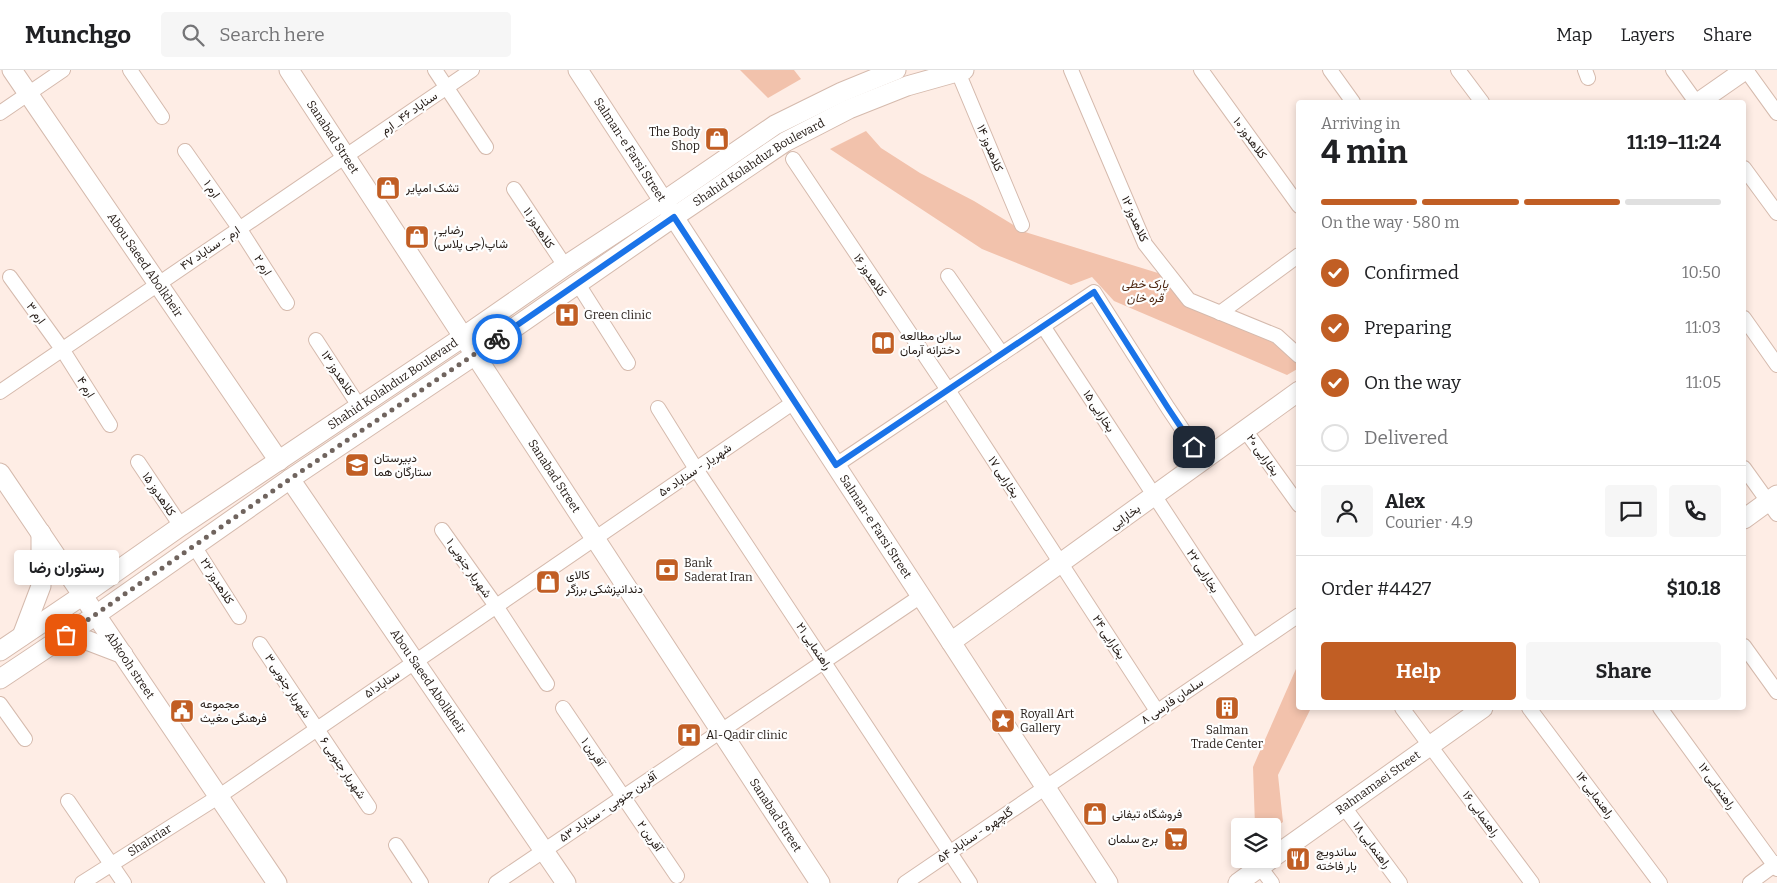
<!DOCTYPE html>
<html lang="en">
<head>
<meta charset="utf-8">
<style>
  :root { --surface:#fff; --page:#f6f6f6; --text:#202124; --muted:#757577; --line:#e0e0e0; --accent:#c15e24 }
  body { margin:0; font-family:Bitter,Vazirmatn,serif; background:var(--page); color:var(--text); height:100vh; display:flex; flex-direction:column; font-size:19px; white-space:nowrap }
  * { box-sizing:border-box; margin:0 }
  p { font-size:16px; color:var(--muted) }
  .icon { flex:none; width:28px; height:28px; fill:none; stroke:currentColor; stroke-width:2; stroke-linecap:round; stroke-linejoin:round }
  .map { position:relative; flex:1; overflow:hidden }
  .sheet { position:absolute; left:1296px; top:30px; width:450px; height:610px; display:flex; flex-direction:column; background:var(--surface); border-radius:5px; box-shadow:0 2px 8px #0003 }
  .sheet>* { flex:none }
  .buttons { position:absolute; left:1231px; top:748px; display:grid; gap:10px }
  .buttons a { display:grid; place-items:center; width:50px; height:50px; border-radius:5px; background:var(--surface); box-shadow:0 2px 8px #0003; font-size:25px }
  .pin { position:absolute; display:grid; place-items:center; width:42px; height:42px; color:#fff; margin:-21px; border-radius:10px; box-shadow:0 2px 8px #0006 }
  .courier { position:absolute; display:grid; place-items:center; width:50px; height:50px; margin:-25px; border:4px solid #1a73e8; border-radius:50%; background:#fff; color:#222; box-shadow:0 1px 6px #0007 }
  .bubble { position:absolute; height:35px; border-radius:5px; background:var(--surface); box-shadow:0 2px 8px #0003; font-size:16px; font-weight:700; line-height:35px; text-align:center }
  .summary em { font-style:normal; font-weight:700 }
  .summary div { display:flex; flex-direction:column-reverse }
  .summary { display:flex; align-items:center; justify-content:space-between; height:85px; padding:0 25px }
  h1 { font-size:32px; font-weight:700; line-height:38px }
  .bar { display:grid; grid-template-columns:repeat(4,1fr); gap:8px 5px; align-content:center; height:60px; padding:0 25px }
  .bar i { height:6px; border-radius:4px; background:var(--line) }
  .bar .selected { background:var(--accent) }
  .bar p { grid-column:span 4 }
  .line { display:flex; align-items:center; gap:12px; padding:0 25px; border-top:1px solid var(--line) }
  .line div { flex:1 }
  .round { display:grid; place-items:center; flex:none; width:52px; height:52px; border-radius:5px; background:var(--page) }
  ol { padding:0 25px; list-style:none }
  li { display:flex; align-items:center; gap:15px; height:55px }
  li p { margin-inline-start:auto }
  li .icon { padding:5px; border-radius:50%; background:var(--accent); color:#fff; stroke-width:4 }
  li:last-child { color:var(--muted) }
  li i { width:28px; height:28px; border:2px solid var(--line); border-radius:50% }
  .button { display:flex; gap:10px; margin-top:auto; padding:10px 25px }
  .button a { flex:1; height:58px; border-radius:5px; background:var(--accent); color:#fff; font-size:20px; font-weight:700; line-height:58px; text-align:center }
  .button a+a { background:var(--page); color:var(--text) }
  header { display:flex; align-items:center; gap:30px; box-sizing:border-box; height:70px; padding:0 25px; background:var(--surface); border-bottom:1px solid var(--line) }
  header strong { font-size:24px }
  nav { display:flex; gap:28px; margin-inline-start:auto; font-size:18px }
  .search { width:350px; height:45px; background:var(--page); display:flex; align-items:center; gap:12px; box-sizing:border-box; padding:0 18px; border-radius:5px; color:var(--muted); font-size:19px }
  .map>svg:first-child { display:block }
  .green { fill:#f2c2ac }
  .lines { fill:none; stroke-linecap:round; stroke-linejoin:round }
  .street-casing { stroke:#d5baad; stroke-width:16 }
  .secondary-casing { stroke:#d5baad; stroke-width:21 }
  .street { stroke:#fff; stroke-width:14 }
  .secondary { stroke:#fff; stroke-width:19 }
  .done { stroke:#70645e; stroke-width:5; stroke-dasharray:0 9 }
  .route { stroke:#1a73e8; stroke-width:6 }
  .labels { text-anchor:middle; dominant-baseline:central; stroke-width:4.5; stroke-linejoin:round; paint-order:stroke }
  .street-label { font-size:12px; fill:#241b16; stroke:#fefefe }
  .poi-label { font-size:12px; fill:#241b16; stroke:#fefefe; text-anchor:start }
  .park-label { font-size:12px; font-style:italic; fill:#481f08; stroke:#fefefe }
</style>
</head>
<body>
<header>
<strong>Munchgo</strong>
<div class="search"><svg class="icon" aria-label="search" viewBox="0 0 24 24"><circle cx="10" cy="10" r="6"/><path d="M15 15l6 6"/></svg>Search here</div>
<nav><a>Map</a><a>Layers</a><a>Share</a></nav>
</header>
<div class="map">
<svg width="1777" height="813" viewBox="0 0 1777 813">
  <rect width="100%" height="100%" fill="#feede5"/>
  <g class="green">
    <path d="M 740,0 L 794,0 L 801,9 L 768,28 Z"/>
    <path d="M 866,61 L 881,78 L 920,103 L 974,131 L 1025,162 L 1158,203 L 1189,236 L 1268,269 L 1299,293 L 1299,298 L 1287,305 L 1114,231 L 1092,207 L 1071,215 L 982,179 L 830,79 Z"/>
    <path d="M 1299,592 L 1299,638 L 1311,638 L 1278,705 L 1283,752 L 1273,759 L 1272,756 L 1255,756 L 1253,697 Z"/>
  </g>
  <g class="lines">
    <defs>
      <g id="street">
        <path d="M 130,0 L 162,47"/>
        <path d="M 435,0 L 486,77"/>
        <path d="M 1071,0 L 1145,174 L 1189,230 L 1277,266 L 1299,286"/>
        <path d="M 1201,0 L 1299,136"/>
        <path d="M 1330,0 L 1353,32"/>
        <path d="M 1458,0 L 1482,32"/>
        <path d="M 1585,0 L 1588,8"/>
        <path d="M 1673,0 L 1696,32"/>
        <path d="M 1746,0 L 1777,43"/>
        <path d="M 958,2 L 1022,155"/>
        <path d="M 0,43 L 63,0"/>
        <path d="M 185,81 L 239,158 L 287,233"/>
        <path d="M 793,89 L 948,320 L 1157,641"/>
        <path d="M 1744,98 L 1777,143"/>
        <path d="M 514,119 L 565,196"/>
        <path d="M 948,206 L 1002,284"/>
        <path d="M 10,207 L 62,279 L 110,355"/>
        <path d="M 578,214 L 628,293"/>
        <path d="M 1220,243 L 1299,185"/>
        <path d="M 1744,248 L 1777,295"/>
        <path d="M 1043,256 L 1253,576"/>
        <path d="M 316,270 L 359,336"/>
        <path d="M 0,322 L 472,0"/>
        <path d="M 658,338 L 696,399 L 970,813"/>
        <path d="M 1245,360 L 1299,435"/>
        <path d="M 138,392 L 181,456"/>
        <path d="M 836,395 L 1094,222 L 1168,338 L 1203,390"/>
        <path d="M 1744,398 L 1777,444"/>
        <path d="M 442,460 L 496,536 L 547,614"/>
        <path d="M 194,476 L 239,547"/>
        <path d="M 260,574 L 369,737"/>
        <path d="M 1744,576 L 1777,622"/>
        <path d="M 0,634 L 25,669"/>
        <path d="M 563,638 L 677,806"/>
        <path d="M 1402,638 L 1532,813"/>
        <path d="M 1529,638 L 1660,813"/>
        <path d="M 1660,638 L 1777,799"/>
        <path d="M 68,731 L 124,813"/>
        <path d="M 1344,737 L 1400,813"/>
        <path d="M 396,775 L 421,813"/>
        <path d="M 1260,797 L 1272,813"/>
        <path id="s1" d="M 82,813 L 218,727 L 794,332"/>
        <path d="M 496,813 L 921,526"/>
        <path d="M 905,813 L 1299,545"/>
        <path d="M 1750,813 L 1777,793"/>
      </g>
      <g id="secondary">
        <path id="s2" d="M 12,0 L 279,391"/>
        <path id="s3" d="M 289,0 L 820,813"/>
        <path id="s4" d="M 578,0 L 1108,813"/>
        <path d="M 1699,32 L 1745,0"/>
        <path id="s5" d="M 0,403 L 277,813"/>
        <path id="s6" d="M 290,409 L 566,813"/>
        <path d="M 1744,449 L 1777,425"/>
        <path d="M 66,565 L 89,571 L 123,584"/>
        <path d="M 22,566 L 41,516 L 41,463"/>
        <path d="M 951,572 L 1299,321"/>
        <path id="s7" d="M 0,581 L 83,525 L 181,456 L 463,267 L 565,196 L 664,131 L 775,55 L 842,22 L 896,0"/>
        <path id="s8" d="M 0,609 L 96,545 L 290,409 L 475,285 L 674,147 L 785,72 L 849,39 L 907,16 L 964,0"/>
        <path id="s9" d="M 1272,788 L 1483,638"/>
        <path d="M 1238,813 L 1271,789"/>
      </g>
    </defs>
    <use href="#street" class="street-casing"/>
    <use href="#secondary" class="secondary-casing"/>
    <use href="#street" class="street"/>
    <use href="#secondary" class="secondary"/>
  </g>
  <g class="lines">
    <path class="done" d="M 66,565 L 290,409 L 497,269"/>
    <path class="route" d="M 497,269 L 674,147 L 836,395 L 1094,222 L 1168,338 L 1194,377"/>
  </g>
  <defs>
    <symbol id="shop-square" viewBox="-11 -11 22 22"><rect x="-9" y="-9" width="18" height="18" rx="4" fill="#c15e24" stroke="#fefefe"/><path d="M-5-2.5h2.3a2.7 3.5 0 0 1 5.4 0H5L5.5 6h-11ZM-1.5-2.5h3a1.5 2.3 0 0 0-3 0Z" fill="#fff"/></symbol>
    <symbol id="hospital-square" viewBox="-11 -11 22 22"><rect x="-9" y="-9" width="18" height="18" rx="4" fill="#c15e24" stroke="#fefefe"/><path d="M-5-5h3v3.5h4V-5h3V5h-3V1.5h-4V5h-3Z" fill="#fff"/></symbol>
    <symbol id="library-square" viewBox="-11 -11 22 22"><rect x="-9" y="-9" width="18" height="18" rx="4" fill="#c15e24" stroke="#fefefe"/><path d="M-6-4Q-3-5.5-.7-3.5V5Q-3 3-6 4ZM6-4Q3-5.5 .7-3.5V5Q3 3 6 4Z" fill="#fff"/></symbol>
    <symbol id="school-square" viewBox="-11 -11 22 22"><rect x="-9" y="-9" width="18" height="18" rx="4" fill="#c15e24" stroke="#fefefe"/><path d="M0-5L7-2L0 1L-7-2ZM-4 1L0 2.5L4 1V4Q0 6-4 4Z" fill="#fff"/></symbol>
    <symbol id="bank-square" viewBox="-11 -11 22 22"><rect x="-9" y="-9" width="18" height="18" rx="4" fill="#c15e24" stroke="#fefefe"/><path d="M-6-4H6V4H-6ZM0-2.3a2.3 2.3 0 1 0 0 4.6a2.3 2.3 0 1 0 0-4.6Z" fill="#fff"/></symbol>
    <symbol id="building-square" viewBox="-11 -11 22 22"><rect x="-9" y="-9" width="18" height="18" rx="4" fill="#c15e24" stroke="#fefefe"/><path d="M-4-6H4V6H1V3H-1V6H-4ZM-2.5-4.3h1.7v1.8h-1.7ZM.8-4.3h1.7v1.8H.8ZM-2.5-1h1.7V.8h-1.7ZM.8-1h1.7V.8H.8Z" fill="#fff"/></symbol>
    <symbol id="civic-square" viewBox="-11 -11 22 22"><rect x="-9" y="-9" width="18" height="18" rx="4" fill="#c15e24" stroke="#fefefe"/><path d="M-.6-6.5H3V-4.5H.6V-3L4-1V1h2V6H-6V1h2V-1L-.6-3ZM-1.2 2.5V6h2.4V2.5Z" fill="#fff"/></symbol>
    <symbol id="sight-square" viewBox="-11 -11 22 22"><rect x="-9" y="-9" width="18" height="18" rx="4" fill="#c15e24" stroke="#fefefe"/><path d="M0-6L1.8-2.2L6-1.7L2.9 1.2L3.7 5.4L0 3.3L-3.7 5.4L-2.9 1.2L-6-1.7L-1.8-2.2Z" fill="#fff"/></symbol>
    <symbol id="supermarket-square" viewBox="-11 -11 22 22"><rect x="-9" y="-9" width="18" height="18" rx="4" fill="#c15e24" stroke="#fefefe"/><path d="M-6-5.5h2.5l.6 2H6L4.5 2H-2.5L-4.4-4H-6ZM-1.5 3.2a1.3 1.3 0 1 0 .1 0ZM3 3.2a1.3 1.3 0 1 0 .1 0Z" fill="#fff"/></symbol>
    <symbol id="restaurant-square" viewBox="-11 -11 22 22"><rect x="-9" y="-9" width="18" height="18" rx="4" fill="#c15e24" stroke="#fefefe"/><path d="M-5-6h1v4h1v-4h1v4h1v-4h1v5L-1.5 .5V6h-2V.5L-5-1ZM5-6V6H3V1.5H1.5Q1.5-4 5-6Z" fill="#fff"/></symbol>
  </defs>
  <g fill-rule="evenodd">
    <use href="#shop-square" x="703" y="55" width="28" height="28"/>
    <use href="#shop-square" x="374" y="104" width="28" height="28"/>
    <use href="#shop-square" x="403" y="153" width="28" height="28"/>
    <use href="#hospital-square" x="553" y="231" width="28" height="28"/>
    <use href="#library-square" x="869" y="259" width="28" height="28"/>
    <use href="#school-square" x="343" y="381" width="28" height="28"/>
    <use href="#bank-square" x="653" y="486" width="28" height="28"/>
    <use href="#shop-square" x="534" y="498" width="28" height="28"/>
    <use href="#building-square" x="1213" y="624" width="28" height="28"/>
    <use href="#civic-square" x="168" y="627" width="28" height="28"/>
    <use href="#sight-square" x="989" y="637" width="28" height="28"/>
    <use href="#hospital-square" x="675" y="651" width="28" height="28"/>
    <use href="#shop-square" x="1081" y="730" width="28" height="28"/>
    <use href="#supermarket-square" x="1162" y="755" width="28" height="28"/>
    <use href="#restaurant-square" x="1284" y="775" width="28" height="28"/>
  </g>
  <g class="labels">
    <g class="street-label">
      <text transform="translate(409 43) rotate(-35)">سناباد ۴۶_ ارم</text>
      <text stroke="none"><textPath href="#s3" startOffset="80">Sanabad Street</textPath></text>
      <text transform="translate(1250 68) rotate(54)">کلاهدوز ۱۰</text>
      <text transform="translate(990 78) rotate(67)">کلاهدوز ۱۴</text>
      <text stroke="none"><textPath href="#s4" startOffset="95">Salman-e Farsi Street</textPath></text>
      <text stroke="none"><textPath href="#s8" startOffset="918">Shahid Kolahduz Boulevard</textPath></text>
      <text transform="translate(212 119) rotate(55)">ارم ۱</text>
      <text transform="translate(1135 149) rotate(66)">کلاهدوز ۱۲</text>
      <text transform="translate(539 158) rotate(57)">کلاهدوز ۱۱</text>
      <text transform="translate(210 178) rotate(-34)">ارم - سناباد ۴۷</text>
      <text stroke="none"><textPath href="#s2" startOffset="236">Abou Saeed Abolkheir</textPath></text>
      <text transform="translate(263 195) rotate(58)">ارم ۲</text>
      <text transform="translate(870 205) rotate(56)">کلاهدوز ۱۶</text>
      <text transform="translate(36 243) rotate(54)">ارم ۳</text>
      <text transform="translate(338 303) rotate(57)">کلاهدوز ۱۳</text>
      <text stroke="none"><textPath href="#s7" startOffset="475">Shahid Kolahduz Boulevard</textPath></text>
      <text transform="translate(86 317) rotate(58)">ارم ۴</text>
      <text transform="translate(1099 341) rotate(57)">بخارایی ۱۵</text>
      <text transform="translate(1263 385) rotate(55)">بخارایی ۲۰</text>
      <text transform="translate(695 400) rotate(-34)">شهریار - سناباد ۵۰</text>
      <text stroke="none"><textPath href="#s3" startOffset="485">Sanabad Street</textPath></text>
      <text transform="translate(1004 407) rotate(57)">بخارایی ۱۷</text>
      <text transform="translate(159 424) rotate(56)">کلاهدوز ۱۵</text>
      <text transform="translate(1125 447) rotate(-36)">بخارایی</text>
      <text stroke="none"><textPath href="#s4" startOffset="545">Salman-e Farsi Street</textPath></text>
      <text transform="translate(469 498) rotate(55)">شهریار جنوبی ۱</text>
      <text transform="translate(1203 501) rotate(57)">بخارایی ۲۲</text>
      <text transform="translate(217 511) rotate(58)">کلاهدوز ۲۲</text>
      <text transform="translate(1109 567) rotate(57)">بخارایی ۲۴</text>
      <text transform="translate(814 576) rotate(56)">راهنمایی ۲۱</text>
      <text stroke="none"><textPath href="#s5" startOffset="232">Abkooh street</textPath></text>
      <text stroke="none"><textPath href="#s6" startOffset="245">Abou Saeed Abolkheir</textPath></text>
      <text transform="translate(382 614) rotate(-34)">سناباد۵۱</text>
      <text transform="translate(288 616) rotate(57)">شهریار جنوبی ۳</text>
      <text transform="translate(1172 631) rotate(-34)">سلمان فارسی ۸</text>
      <text transform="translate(593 682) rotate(56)">آفرین ۱</text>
      <text transform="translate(343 698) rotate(56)">شهریار جنوبی ۶</text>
      <text stroke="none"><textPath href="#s9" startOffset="130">Rahnamaei Street</textPath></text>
      <text transform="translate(1717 716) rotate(54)">راهنمایی ۱۲</text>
      <text transform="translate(1595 725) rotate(53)">راهنمایی ۱۴</text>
      <text transform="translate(608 737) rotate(-34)">آفرین جنوبی - سناباد ۵۳</text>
      <text transform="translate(1481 744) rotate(54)">راهنمایی ۱۶</text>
      <text stroke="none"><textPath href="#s3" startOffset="890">Sanabad Street</textPath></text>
      <text transform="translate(975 765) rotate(-34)">گلچهره - سناباد ۵۴</text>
      <text transform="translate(650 766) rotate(55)">آفرین ۲</text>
      <text stroke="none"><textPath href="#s1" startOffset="80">Shahriar</textPath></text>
      <text transform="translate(1372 775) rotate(53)">راهنمایی ۱۸</text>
    </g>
    <g class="poi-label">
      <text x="700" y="62" text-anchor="end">The Body<tspan x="700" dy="14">Shop</tspan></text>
      <text x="406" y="118">تشک امپایر</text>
      <text x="434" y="160">رضایی<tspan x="434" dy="14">شاپ(جی پلاس)</tspan></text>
      <text x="584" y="245">Green clinic</text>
      <text x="900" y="266">سالن مطالعه<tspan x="900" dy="14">دخترانه آرمان</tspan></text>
      <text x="374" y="388">دبیرستان<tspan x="374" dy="14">ستارگان هما</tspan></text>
      <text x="684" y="493">Bank<tspan x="684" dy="14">Saderat Iran</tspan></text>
      <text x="566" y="505">کالای<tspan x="566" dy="14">دندانپزشکی برزگر</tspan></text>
      <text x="200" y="634">مجموعه<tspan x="200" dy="14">فرهنگی مغیث</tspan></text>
      <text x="1020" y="644">Royall Art<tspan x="1020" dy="14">Gallery</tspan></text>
      <text x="1227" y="660" text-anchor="middle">Salman<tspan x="1227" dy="14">Trade Center</tspan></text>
      <text x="706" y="665">Al-Qadir clinic</text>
      <text x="1112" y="744">فروشگاه تیفانی</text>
      <text x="1158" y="769" text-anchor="end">برج سلمان</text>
      <text x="1316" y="782">ساندویچ<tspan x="1316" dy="14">بار فاخته</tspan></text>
    </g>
    <g class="park-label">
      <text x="1145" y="214">پارک خطی<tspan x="1145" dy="14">قره خان</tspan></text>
    </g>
  </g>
</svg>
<div class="buttons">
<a><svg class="icon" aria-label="layers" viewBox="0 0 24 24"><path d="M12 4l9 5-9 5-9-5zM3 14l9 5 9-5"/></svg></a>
</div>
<div class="pin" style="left:66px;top:565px;background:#ea580c"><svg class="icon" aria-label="bag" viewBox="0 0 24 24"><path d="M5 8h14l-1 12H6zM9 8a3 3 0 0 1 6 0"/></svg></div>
<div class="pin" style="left:1194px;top:377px;background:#1f2937"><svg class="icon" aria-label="home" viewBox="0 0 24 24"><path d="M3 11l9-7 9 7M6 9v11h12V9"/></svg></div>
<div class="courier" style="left:497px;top:269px"><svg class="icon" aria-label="bike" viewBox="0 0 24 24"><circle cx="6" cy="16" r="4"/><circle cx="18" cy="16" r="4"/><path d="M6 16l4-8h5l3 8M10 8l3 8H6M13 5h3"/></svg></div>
<div class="bubble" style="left:14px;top:480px;width:105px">رستوران رضا</div>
<section class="sheet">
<div class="summary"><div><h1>4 min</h1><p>Arriving in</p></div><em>11:19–11:24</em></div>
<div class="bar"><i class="selected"></i><i class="selected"></i><i class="selected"></i><i></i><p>On the way · 580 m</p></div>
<ol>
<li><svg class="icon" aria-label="check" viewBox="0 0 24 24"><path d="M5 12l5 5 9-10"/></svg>Confirmed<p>10:50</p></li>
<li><svg class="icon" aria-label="check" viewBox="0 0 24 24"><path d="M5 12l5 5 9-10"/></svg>Preparing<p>11:03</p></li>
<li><svg class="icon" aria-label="check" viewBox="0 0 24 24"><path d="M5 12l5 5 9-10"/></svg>On the way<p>11:05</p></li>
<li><i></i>Delivered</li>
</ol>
<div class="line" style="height:90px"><a class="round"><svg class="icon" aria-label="person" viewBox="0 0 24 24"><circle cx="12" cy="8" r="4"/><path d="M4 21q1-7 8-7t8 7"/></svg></a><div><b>Alex</b><p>Courier · 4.9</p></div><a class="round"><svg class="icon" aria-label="chat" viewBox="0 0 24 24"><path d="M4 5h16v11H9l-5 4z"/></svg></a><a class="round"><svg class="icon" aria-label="phone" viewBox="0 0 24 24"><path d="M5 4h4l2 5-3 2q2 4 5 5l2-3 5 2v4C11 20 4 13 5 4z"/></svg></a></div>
<div class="line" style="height:65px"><div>Order #4427</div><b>$10.18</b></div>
<div class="button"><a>Help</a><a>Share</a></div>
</section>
</div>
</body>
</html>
